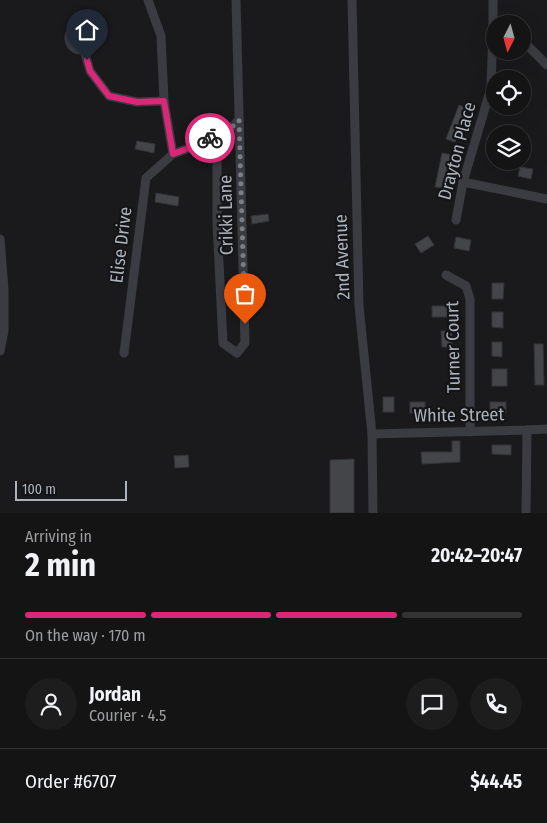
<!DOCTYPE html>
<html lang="en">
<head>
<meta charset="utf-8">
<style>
  :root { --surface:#141415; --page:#1d1d1e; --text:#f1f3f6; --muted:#9d9ea0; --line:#333334; --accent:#db2777 }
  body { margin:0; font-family:"Fira Sans Condensed",sans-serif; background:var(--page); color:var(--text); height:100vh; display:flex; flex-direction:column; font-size:19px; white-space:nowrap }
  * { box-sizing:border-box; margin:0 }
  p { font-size:16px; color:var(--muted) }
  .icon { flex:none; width:28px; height:28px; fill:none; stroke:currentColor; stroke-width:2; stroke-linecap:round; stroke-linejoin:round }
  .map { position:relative; height:513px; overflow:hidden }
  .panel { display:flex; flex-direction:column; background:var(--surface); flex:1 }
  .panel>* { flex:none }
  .needle { width:32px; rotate:186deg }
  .tools { position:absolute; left:486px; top:15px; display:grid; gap:10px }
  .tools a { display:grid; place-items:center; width:45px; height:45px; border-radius:50%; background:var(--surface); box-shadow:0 5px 20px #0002,0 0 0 1px var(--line); font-size:25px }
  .scale { position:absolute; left:15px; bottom:12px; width:112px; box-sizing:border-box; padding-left:5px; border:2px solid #acb2bc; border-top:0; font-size:14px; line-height:18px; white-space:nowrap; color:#acb2bc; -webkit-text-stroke:4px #151517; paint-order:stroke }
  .pin { position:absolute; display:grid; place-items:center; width:42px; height:42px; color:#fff; margin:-51px -21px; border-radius:50% 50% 50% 0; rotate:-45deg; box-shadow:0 0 5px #0007 }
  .pin .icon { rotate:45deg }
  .courier { position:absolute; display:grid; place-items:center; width:50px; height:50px; margin:-25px; border:4px solid #db2777; border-radius:50%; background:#fff; color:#222; box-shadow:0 1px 6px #0007 }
  .summary em { font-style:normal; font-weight:700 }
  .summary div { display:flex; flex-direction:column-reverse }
  .summary { display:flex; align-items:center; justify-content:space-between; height:85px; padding:0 25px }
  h1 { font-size:32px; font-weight:700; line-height:38px }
  .bar { display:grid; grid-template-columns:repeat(4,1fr); gap:8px 5px; align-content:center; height:60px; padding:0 25px }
  .bar i { height:6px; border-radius:4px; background:var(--line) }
  .bar .selected { background:var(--accent) }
  .bar p { grid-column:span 4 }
  .line { display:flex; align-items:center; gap:12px; padding:0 25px; border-top:1px solid var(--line) }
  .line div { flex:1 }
  .round { display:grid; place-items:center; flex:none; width:52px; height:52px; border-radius:26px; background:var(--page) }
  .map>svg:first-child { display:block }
  .building { fill:#444549; stroke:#343438 }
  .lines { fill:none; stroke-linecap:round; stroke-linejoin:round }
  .minor { stroke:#3b3c42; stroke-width:9 }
  .done { stroke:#797d84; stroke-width:5; stroke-dasharray:0 9 }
  .route { stroke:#db2777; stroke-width:6 }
  .labels { text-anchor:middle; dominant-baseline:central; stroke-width:4.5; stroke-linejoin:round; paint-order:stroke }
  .street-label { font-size:18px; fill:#acb2bc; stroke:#151517 }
</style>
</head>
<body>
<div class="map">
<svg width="547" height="513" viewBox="0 0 547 513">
  <rect width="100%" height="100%" fill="#1a1a1c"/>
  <g class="building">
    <path d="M 459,105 L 468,109 L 455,142 L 446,139 Z"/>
    <path d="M 137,141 L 155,144 L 154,153 L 135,149 Z"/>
    <path d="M 442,153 L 452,155 L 450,167 L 448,166 L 444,188 L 435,187 Z"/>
    <path d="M 520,167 L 533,169 L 531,179 L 518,176 Z"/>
    <path d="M 156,193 L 179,197 L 178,206 L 155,202 Z"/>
    <path d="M 268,214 L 269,221 L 252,224 L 251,216 Z"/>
    <path d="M 428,236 L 434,245 L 421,253 L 415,244 Z"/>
    <path d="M 456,237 L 471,240 L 469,251 L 454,248 Z"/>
    <path d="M 492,283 L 504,283 L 503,299 L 492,299 Z"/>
    <rect x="432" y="306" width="16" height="11"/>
    <path d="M 492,312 L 503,312 L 503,328 L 492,327 Z"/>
    <path d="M 441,331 L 452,331 L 452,347 L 442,347 Z"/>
    <path d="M 492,342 L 502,342 L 502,357 L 492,356 Z"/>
    <path d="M 534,344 L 543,344 L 544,385 L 535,385 Z"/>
    <rect x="492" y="369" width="15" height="17"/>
    <rect x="383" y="397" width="11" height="15"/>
    <rect x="410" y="402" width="15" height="11"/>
    <rect x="490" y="402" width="16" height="11"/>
    <path d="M 452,441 L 460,441 L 460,462 L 422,464 L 421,452 L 452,452 Z"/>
    <path d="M 492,445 L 511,445 L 511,455 L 492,454 Z"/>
    <path d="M 188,455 L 189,467 L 175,468 L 174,456 Z"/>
    <path d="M 354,459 L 354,513 L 330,513 L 330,460 Z"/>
  </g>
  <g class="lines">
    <g class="minor">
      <path d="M 148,0 L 161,36 L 164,101 L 173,154"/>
      <path d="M 352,0 L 359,306 L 372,434 L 373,513"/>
      <circle cx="81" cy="38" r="12"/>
      <path d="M 522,40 L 547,65"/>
      <path d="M 84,50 L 90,71 L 109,96 L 137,102 L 164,101"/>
      <path d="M 217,136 L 217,223 L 223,343 L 237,353 L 245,343 L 236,0"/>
      <path d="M 463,182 L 547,199"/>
      <path d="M 456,220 L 463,182 L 491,88 L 493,27 L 493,0"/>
      <path d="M 0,239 L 4,289 L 4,331 L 0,351"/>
      <path d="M 446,275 L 466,286 L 470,299 L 470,432"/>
      <path d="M 124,353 L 146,178 L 173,154 L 192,147 L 206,139 L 225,134 L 239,120"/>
      <path d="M 372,434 L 527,430 L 547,429"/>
      <path d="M 526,513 L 527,430"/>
    </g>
  </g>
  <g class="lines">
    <path class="done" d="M 210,138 L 225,134 L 239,120 L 245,324"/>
    <path class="route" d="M 87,60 L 90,71 L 109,96 L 137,102 L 164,101 L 173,154 L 192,147 L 210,138"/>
  </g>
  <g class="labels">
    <g class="street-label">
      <text transform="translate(457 151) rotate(-75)">Drayton Place</text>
      <text transform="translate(226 215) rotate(-91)">Crikki Lane</text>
      <text transform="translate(121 245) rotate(-83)">Elise Drive</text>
      <text transform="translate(342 257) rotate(-92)">2nd Avenue</text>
      <text transform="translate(453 347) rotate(-91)">Turner Court</text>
      <text transform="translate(459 415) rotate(-1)">White Street</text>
    </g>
  </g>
</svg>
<div class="tools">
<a><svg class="needle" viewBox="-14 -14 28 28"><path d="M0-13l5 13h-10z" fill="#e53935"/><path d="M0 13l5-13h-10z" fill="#9d9ea0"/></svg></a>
<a><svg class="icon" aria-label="locate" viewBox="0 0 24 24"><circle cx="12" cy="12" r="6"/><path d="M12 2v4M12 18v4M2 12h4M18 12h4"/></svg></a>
<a><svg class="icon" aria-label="layers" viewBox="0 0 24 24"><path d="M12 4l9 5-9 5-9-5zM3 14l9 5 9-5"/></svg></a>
</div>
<div class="scale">100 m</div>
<div class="pin" style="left:245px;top:324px;background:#ea580c"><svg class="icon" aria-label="bag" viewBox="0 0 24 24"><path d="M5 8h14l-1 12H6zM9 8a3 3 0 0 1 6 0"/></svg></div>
<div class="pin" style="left:87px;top:60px;background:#1f2937"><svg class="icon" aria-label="home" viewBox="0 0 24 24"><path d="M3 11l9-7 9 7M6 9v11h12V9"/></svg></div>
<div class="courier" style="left:210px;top:138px"><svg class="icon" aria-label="bike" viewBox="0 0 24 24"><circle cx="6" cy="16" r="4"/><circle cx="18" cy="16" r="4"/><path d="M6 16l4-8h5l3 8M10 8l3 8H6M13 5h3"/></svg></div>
</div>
<section class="panel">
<div class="summary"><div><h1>2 min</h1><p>Arriving in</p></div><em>20:42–20:47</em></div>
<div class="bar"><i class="selected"></i><i class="selected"></i><i class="selected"></i><i></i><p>On the way · 170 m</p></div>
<div class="line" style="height:90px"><a class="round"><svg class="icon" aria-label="person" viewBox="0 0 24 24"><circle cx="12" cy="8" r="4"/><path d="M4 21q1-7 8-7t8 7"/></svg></a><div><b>Jordan</b><p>Courier · 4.5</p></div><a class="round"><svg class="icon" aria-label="chat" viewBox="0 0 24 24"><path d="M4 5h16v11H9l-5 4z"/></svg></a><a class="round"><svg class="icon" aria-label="phone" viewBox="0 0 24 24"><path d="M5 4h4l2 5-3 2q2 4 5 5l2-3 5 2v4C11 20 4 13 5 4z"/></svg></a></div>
<div class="line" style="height:65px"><div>Order #6707</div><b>$44.45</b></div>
</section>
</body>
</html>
